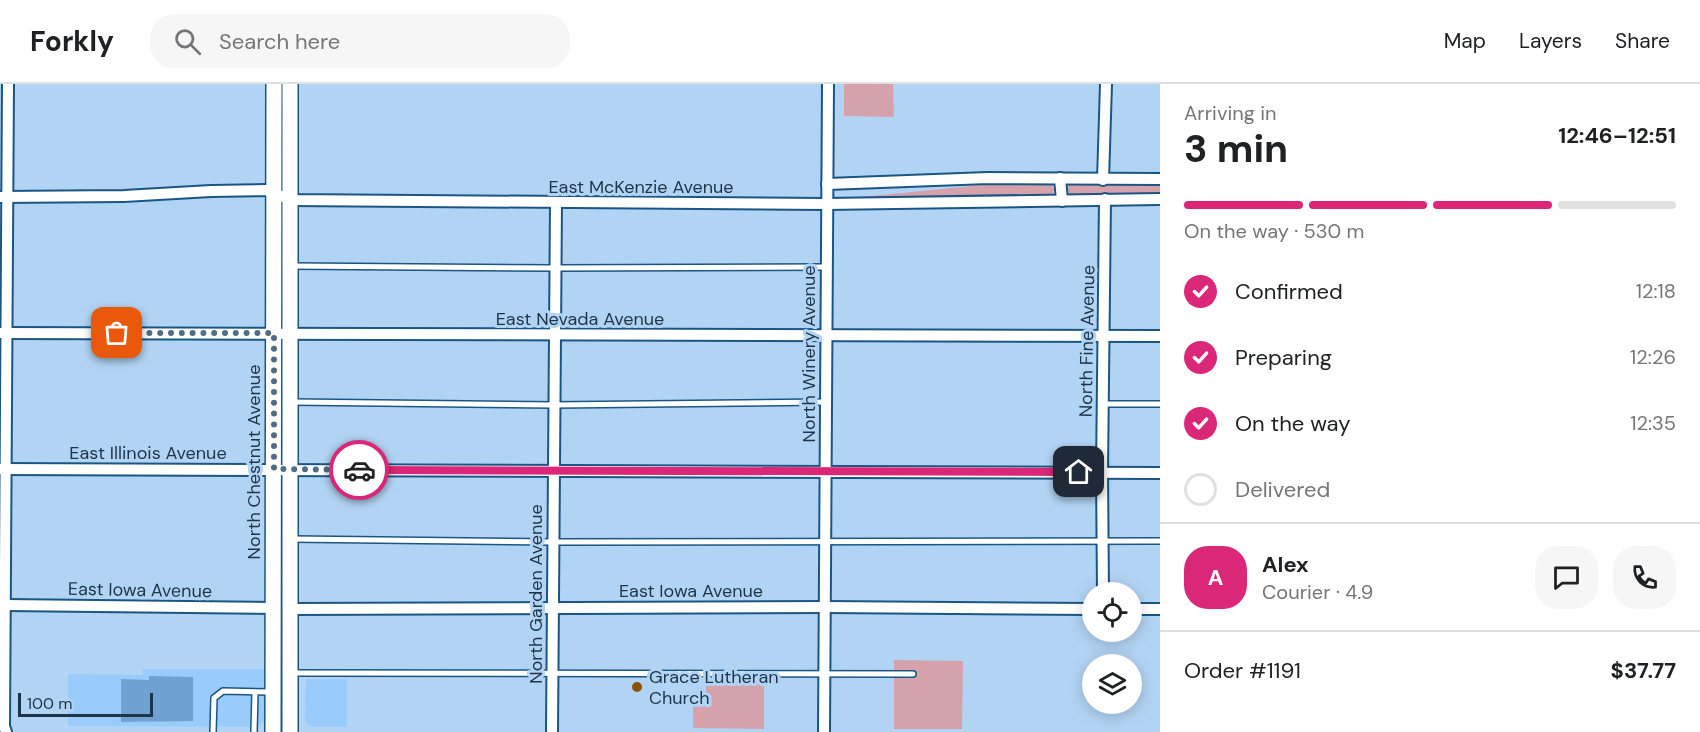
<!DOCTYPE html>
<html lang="en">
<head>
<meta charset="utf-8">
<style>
  :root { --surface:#fff; --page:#f6f6f6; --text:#202124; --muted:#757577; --line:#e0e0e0; --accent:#db2777 }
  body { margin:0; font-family:"DM Sans",sans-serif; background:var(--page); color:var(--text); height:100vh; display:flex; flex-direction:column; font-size:22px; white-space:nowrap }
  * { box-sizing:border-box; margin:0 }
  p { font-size:20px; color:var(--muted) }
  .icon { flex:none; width:33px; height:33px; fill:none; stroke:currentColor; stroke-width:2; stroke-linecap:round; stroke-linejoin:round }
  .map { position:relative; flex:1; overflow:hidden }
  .side { display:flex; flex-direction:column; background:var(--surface); width:540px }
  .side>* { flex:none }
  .controls { position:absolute; left:1082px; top:498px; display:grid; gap:12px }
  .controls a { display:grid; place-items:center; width:60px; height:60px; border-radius:50%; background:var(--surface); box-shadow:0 3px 15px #0003; font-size:30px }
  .scale { position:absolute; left:18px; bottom:15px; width:135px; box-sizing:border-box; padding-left:6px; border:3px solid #1d3449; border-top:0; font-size:16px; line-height:21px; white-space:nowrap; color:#1d3449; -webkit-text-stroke:4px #b2d4f4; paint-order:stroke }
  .pin { position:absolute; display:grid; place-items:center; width:51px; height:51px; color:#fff; margin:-26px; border-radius:12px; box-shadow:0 3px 9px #0006 }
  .courier { position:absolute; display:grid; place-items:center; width:60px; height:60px; margin:-30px; border:4px solid #db2777; border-radius:50%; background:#fff; color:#222; box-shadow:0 2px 8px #0007 }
  .overview em { font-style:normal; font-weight:700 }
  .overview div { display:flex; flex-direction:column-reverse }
  .overview { display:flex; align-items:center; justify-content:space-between; height:102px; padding:0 24px }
  h1 { font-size:39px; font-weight:700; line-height:45px }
  .bar { display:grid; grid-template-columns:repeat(4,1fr); gap:9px 6px; align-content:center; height:72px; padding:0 24px }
  .bar i { height:8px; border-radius:4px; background:var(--line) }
  .bar .current { background:var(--accent) }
  .bar p { grid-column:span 4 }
  .line { display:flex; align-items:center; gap:15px; padding:0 24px; border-top:2px solid var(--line) }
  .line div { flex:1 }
  .round { display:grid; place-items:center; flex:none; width:63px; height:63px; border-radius:24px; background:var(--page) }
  ol { padding:0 24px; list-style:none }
  li { display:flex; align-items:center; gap:18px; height:66px }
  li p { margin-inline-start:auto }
  li .icon { padding:6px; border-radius:50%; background:var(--accent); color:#fff; stroke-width:4 }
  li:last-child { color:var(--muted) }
  li i { width:33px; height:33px; border:3px solid var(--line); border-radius:50% }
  header { display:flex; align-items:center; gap:36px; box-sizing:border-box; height:84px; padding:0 30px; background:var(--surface); border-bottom:2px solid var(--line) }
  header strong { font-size:28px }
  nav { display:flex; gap:33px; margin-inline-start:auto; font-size:21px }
  .search { width:420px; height:54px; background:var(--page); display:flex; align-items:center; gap:15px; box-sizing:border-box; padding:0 21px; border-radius:24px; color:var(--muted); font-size:22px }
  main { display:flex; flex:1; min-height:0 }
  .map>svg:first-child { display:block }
  .built { fill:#99ccfb }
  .green { fill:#d5a2ab }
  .building { fill:#6fa2d1 }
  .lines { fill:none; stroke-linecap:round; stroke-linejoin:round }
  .service-casing { stroke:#1b5583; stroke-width:8 }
  .minor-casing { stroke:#1b5583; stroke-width:14 }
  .secondary-casing { stroke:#1b5583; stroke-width:18 }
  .service { stroke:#fff; stroke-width:5 }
  .minor { stroke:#fff; stroke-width:10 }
  .secondary { stroke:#fff; stroke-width:15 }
  .done { stroke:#516c85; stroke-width:6; stroke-dasharray:0 10.8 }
  .route { stroke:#db2777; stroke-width:8 }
  .poi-dot { fill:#895303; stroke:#b2d4f4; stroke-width:2 }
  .labels { text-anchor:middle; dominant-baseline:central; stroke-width:6; stroke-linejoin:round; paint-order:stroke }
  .street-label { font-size:18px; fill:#1d3449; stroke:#b2d4f4 }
  .poi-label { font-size:18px; fill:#1d3449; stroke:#b2d4f4; text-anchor:start }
</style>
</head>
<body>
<header>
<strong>Forkly</strong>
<div class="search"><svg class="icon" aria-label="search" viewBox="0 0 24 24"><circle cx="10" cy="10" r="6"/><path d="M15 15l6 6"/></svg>Search here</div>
<nav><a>Map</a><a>Layers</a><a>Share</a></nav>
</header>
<main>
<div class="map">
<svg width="1160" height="648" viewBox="0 0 1160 648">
  <rect width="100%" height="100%" fill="#b2d4f4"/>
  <g class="built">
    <path d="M 143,585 L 264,585 L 264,637 L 257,643 L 68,642 L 68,590 L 143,591 Z"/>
    <path d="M 306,595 L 347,595 L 347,643 L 313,643 L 307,640 L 305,635 Z"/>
  </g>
  <g class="green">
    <path d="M 844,0 L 893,0 L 894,33 L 844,32 Z"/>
    <path d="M 1073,98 L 1160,98 L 1160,109 L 1075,112 L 1069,110 L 1067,105 L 1069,101 Z"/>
    <path d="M 1002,99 L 1047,99 L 1052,101 L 1054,106 L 1052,111 L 1047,114 L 841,115 Z"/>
    <path d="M 894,576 L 963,577 L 962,645 L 894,645 Z"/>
    <path d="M 706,595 L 764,595 L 764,645 L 693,644 L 693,617 L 706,617 Z"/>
  </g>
  <path class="building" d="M 149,592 L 193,593 L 193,637 L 121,638 L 121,595 L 149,596 Z"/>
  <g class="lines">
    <defs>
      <g id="service">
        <path d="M 291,182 L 556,184 L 826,183"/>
        <path d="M 293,318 L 554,321 L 825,318"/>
        <path d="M 1102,320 L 1160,320"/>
        <path d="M 292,455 L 553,458 L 1160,457"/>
        <path d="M 292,589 L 913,590"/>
        <path d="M 213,648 L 214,614 L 223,607 L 272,608"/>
        <path d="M 254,648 L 255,608"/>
      </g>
      <g id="minor">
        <path d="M 1060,94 L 1062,117"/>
        <path d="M 1103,96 L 1106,0"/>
        <path d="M 827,100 L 988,94 L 1160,95"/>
        <path d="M 0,113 L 124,112 L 211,107 L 266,106 L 291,116 L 826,120 L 1160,115"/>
        <path d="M 0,249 L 1160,252"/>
        <path d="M 0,385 L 1160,389"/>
        <path d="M 1103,508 L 1102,388 L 1105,115"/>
        <path d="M 5,521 L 274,524"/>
        <path d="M 290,525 L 825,523 L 1092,525"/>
        <path d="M 1131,525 L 1160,525"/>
        <path d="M 6,648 L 4,642 L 8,0"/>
        <path d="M 552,648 L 556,119"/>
        <path d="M 824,648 L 828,0"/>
      </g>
      <g id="secondary">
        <path d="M 290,0 L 290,648"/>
        <path d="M 273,648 L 274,0"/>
      </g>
    </defs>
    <use href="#service" class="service-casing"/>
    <use href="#minor" class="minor-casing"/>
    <use href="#secondary" class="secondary-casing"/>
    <use href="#service" class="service"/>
    <use href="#minor" class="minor"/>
    <use href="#secondary" class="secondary"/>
  </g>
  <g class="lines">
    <path class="done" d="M 117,249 L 274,249 L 274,385 L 359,386"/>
    <path class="route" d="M 359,386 L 1079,388"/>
  </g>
  <circle class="poi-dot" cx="637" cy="603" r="6"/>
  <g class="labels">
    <g class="street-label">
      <text x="641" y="103">East McKenzie Avenue</text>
      <text x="580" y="235">East Nevada Avenue</text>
      <text transform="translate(1087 257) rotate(-89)">North Fine Avenue</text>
      <text transform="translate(809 270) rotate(-90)">North Winery Avenue</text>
      <text x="148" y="369">East Illinois Avenue</text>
      <text transform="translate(254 378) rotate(-90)">North Chestnut Avenue</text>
      <text transform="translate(140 506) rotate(1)">East Iowa Avenue</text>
      <text x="691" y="507">East Iowa Avenue</text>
      <text transform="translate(536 510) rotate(-90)">North Garden Avenue</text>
    </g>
    <g class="poi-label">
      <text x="649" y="593">Grace Lutheran<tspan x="649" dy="21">Church</tspan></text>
    </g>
  </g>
</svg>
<div class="controls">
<a><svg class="icon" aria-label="locate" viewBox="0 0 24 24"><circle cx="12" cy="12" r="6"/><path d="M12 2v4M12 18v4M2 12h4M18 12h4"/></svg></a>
<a><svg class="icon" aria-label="layers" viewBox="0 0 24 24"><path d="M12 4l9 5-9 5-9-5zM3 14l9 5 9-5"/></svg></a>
</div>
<div class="scale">100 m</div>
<div class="pin" style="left:117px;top:249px;background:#ea580c"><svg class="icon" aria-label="bag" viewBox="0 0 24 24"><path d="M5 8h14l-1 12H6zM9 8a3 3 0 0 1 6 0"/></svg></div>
<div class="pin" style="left:1079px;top:388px;background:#1f2937"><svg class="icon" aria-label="home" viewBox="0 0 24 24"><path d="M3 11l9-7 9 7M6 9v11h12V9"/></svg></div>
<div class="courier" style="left:359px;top:386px"><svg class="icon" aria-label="car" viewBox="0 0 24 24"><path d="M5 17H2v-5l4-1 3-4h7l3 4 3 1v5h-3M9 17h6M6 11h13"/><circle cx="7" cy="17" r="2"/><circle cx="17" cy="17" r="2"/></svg></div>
</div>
<section class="side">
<div class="overview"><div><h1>3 min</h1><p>Arriving in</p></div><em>12:46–12:51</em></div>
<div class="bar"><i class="current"></i><i class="current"></i><i class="current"></i><i></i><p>On the way · 530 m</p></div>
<ol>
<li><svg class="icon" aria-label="check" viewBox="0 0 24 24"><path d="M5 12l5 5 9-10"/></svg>Confirmed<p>12:18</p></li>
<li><svg class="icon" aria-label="check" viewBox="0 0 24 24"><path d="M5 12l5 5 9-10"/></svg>Preparing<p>12:26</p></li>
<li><svg class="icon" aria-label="check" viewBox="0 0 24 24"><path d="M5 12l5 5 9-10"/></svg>On the way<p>12:35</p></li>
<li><i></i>Delivered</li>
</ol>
<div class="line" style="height:108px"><b class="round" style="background:var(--accent);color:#fff">A</b><div><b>Alex</b><p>Courier · 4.9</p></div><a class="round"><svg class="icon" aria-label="chat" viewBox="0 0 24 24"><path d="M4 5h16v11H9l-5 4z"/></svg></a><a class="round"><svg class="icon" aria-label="phone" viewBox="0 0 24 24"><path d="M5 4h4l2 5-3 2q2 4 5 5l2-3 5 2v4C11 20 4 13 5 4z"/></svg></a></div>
<div class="line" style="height:78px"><div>Order #1191</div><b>$37.77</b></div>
</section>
</main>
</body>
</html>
